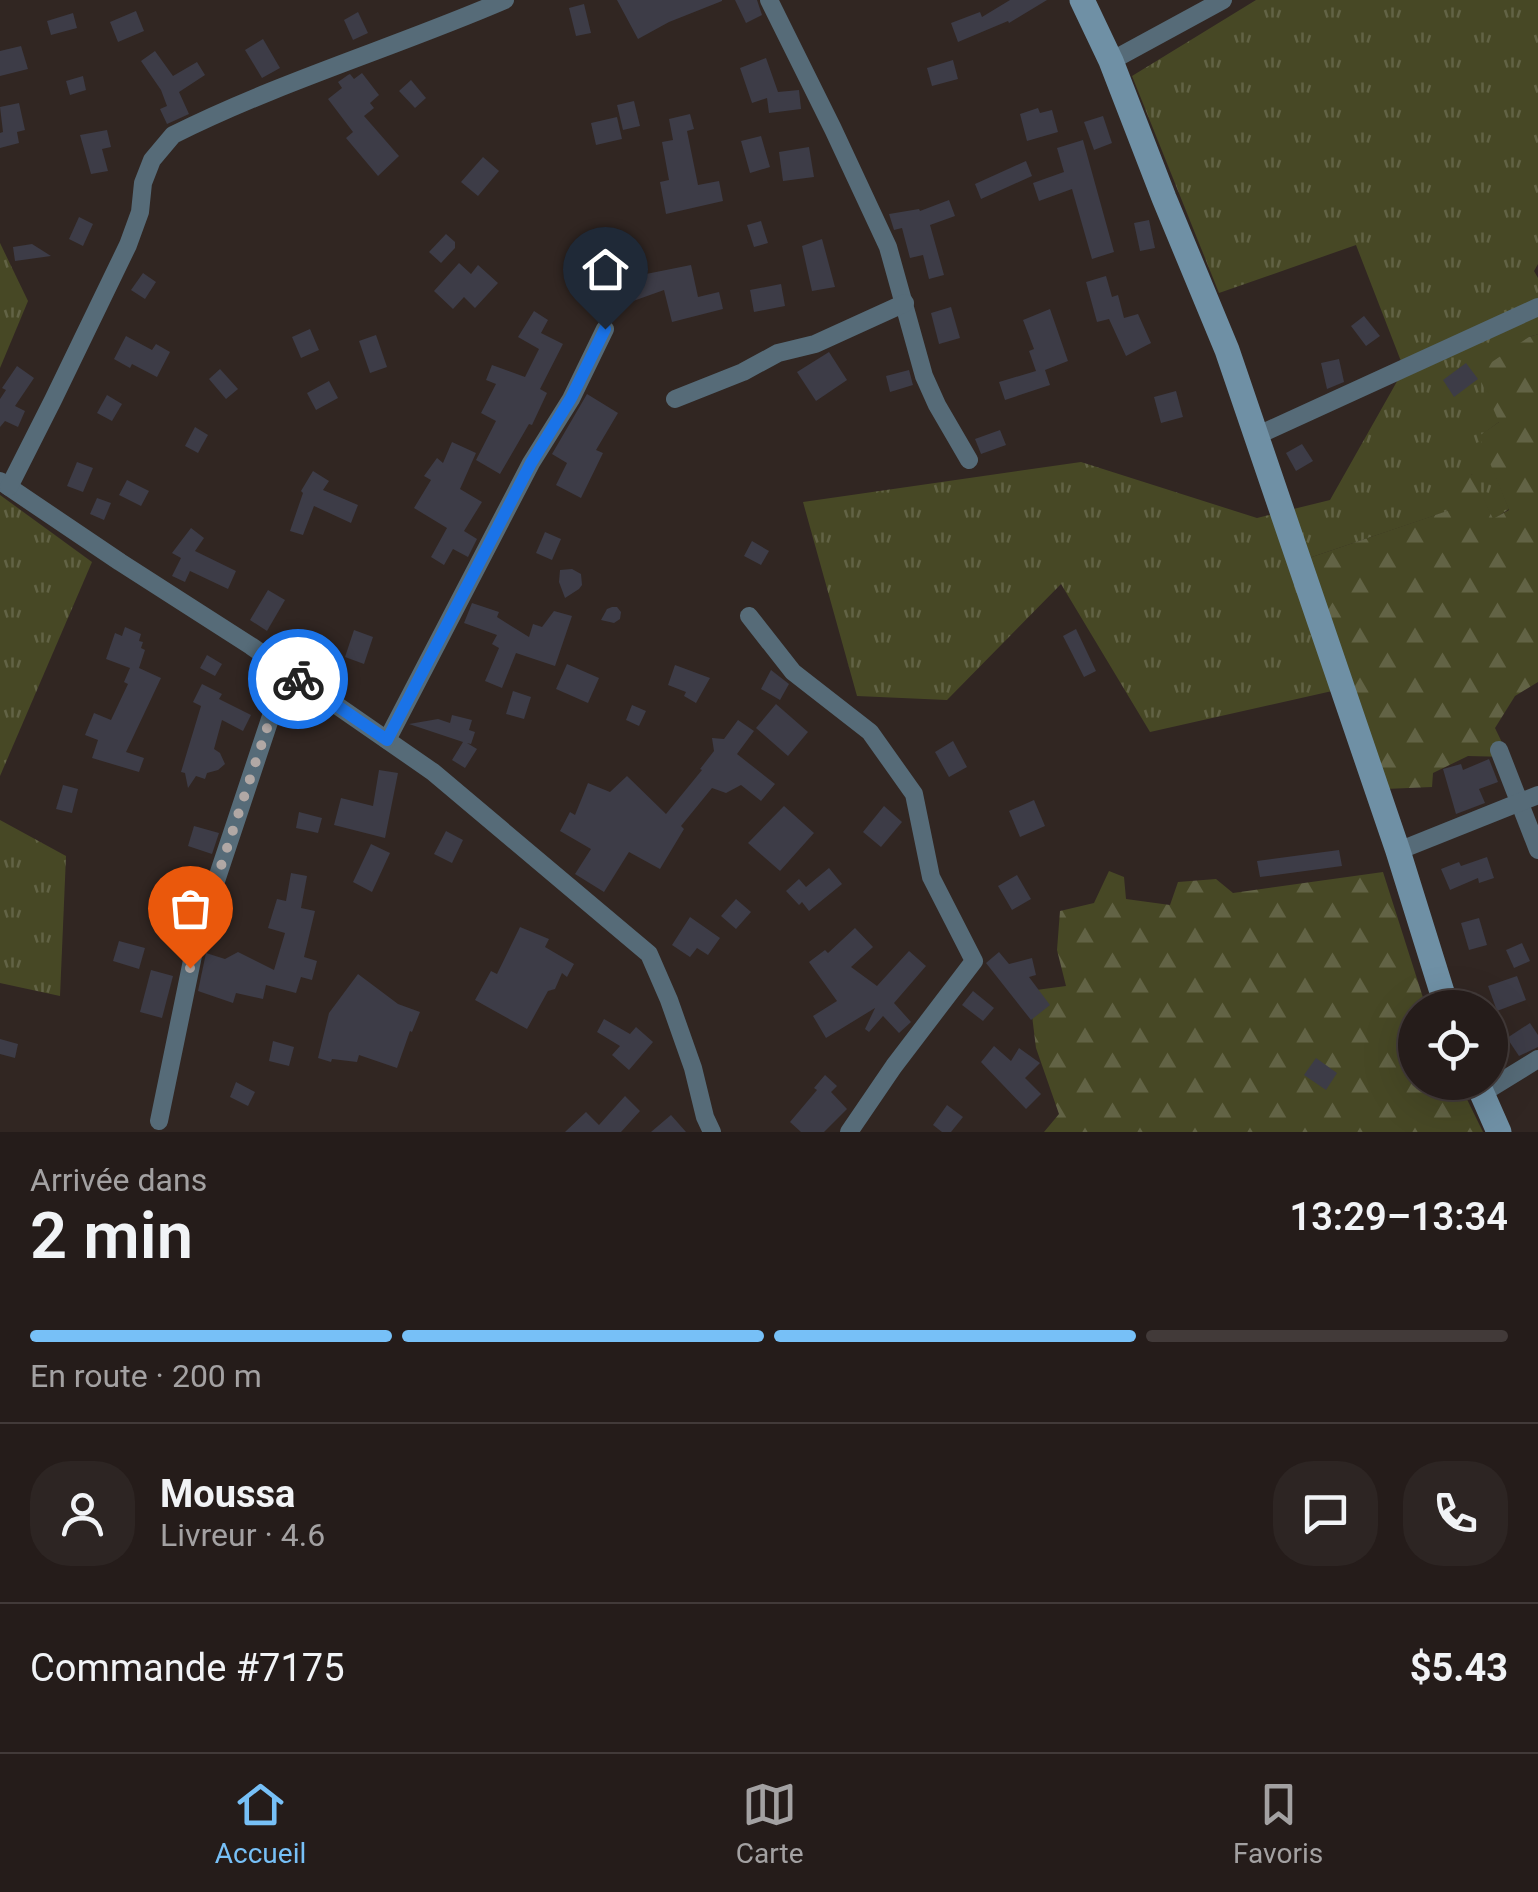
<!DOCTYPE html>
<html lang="fr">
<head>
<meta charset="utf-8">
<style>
  :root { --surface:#251c1a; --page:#2d2523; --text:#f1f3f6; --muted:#a3a1a2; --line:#423a39; --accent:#77c0f7 }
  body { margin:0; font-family:Roboto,sans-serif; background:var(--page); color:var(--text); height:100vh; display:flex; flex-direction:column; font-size:38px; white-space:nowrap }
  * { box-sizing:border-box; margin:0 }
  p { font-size:32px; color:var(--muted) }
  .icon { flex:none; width:55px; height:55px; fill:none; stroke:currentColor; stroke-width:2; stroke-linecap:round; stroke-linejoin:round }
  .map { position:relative; height:1132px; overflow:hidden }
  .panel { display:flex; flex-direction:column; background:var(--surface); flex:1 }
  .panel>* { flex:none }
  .controls { position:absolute; left:1398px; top:990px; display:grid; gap:20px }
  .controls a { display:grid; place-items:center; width:110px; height:110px; border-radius:50%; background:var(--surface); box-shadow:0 10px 40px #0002,0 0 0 2px var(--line); font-size:50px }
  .pin { position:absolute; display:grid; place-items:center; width:85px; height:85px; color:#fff; margin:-102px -42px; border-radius:50% 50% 50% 0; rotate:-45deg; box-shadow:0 0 10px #0007 }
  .pin .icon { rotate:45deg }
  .courier { position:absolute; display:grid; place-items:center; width:100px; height:100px; margin:-50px; border:8px solid #1a73e8; border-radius:50%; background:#fff; color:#222; box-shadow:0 2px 12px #0007 }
  .summary em { font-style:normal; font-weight:600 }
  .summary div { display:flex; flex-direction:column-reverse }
  .summary { display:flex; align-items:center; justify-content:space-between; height:170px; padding:0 30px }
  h1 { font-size:65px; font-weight:600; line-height:75px }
  .bar { display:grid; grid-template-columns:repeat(4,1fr); gap:15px 10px; align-content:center; height:120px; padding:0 30px }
  .bar i { height:12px; border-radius:8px; background:var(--line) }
  .bar .on { background:var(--accent) }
  .bar p { grid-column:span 4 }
  .line { display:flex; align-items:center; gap:25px; padding:0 30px; border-top:2px solid var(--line) }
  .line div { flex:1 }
  .round { display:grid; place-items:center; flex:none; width:105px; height:105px; border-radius:40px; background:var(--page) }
  .dock { display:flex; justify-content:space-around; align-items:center; height:140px; border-top:2px solid var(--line); background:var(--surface); font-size:28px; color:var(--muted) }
  .dock a { display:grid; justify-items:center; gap:5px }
  .dock .on { color:var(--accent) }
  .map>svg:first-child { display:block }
  .grass { fill:url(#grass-tufts) }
  .forest { fill:url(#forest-firs) }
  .building { fill:#3d3c47 }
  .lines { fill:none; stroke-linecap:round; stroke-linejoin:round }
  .street { stroke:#566b78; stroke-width:18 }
  .secondary { stroke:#6f90a5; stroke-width:25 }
  .done { stroke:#b1a8a5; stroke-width:10; stroke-dasharray:0 18 }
  .route { stroke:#1a73e8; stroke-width:12 }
</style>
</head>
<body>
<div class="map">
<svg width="1538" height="1132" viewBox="0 0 1538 1132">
  <defs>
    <pattern id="grass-tufts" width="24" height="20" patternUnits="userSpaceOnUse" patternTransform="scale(2.5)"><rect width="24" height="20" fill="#474825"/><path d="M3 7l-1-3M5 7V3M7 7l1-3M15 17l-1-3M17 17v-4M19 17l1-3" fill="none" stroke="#626345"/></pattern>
    <pattern id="forest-firs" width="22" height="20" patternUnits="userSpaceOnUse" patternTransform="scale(2.5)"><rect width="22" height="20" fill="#474825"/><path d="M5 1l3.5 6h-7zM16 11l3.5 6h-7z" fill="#626345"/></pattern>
  </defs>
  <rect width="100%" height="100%" fill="#312622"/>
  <g class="grass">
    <path d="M 1256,0 L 1538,0 L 1538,264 L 1534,271 L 1538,278 L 1538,334 L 1529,337 L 1499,422 L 1480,436 L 1509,509 L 1493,520 L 1472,474 L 1451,510 L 1306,559 L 1350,687 L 1150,732 L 1061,584 L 947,700 L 857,696 L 803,502 L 1081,462 L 1257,518 L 1330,500 L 1404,369 L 1356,245 L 1219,293 L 1132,76 Z"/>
    <path d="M 0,243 L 28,301 L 0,368 Z"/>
    <path d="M 0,495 L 92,562 L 0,776 Z"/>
    <path d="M 0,820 L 66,856 L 60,996 L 0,983 Z"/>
  </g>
  <g class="forest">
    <path d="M 1538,334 L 1538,682 L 1515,696 L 1495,728 L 1509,757 L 1468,756 L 1433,773 L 1432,787 L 1385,789 L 1306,559 L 1450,510 L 1441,485 L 1473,474 L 1493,519 L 1509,510 L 1479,436 L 1499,422 L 1477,372 L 1529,337 Z"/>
    <path d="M 1109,871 L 1124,877 L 1126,899 L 1170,905 L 1178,882 L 1216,879 L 1233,893 L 1383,872 L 1426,1007 L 1415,1008 L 1415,1082 L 1459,1083 L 1483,1132 L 1044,1132 L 1059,1114 L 1036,1048 L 1029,991 L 1066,986 L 1057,950 L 1060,911 L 1094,903 Z"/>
  </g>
  <g class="building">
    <path d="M 617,0 L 722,0 L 722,1 L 669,22 L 638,39 Z"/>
    <path d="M 735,0 L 757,0 L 762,15 L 746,23 Z"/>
    <path d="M 1010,0 L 1047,0 L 1009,23 L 1008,21 L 958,42 L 951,23 L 980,12 L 982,17 Z"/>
    <path d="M 584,4 L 591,33 L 576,36 L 569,8 Z"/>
    <path d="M 136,11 L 144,31 L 118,42 L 110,22 Z"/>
    <path d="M 358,12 L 368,33 L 353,40 L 344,20 Z"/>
    <path d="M 73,13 L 77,28 L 51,35 L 47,21 Z"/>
    <path d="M 263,39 L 280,68 L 262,78 L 245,50 Z"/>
    <path d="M 21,46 L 28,69 L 0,76 L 0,51 Z"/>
    <path d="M 155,51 L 173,76 L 197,62 L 205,75 L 179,92 L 189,114 L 167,124 L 160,109 L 167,106 L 161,90 L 141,61 Z"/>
    <path d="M 766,58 L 778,92 L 799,90 L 801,109 L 769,113 L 767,98 L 752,103 L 740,68 Z"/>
    <path d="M 953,60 L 958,79 L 932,86 L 927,68 Z"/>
    <path d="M 362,73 L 379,95 L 370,103 L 374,108 L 364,116 L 399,156 L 378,176 L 346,138 L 353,132 L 328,99 L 342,88 L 338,82 L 348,75 L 350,74 L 354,79 Z"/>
    <path d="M 83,76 L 86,90 L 70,95 L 66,81 Z"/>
    <path d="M 411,80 L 426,98 L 415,108 L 399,91 Z"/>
    <path d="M 634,101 L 640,126 L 623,130 L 617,105 Z"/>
    <path d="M 19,103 L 25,130 L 17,132 L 19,143 L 0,148 L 0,133 L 3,132 L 0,107 Z"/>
    <path d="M 1038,108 L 1040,113 L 1052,110 L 1058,132 L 1027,141 L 1020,114 Z"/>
    <path d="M 690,114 L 694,129 L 687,131 L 698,185 L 719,181 L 723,201 L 666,214 L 660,182 L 669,180 L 662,142 L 673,140 L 669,119 Z"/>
    <path d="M 1103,116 L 1112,143 L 1094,150 L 1084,122 Z"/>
    <path d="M 617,117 L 622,139 L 596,145 L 591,123 Z"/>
    <path d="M 107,130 L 111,147 L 102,149 L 108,171 L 91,174 L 80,135 Z"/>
    <path d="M 761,136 L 770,167 L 750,173 L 741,141 Z"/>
    <path d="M 1083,140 L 1114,252 L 1092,259 L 1072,189 L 1039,201 L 1033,183 L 1064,172 L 1057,148 Z"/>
    <path d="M 809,147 L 814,177 L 783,181 L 779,152 Z"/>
    <path d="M 483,157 L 499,171 L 478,196 L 461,182 Z"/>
    <path d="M 1026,161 L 1032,176 L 981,199 L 975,184 Z"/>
    <path d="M 949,200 L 955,216 L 930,225 L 944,275 L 929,279 L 923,255 L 910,258 L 902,228 L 894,230 L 889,214 L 919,209 L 920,211 Z"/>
    <path d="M 79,217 L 93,224 L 83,246 L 69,239 Z"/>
    <path d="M 1149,220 L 1155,248 L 1140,251 L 1134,223 Z"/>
    <path d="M 761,221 L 768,243 L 754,247 L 747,225 Z"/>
    <path d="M 446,234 L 455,242 L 455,248 L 441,263 L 429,252 Z"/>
    <path d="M 822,239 L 835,287 L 812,291 L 802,246 Z"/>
    <path d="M 32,244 L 51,256 L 15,261 L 13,247 Z"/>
    <path d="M 459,263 L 471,274 L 478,265 L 498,283 L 475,308 L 464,297 L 453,309 L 434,291 Z"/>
    <path d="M 691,265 L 698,297 L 719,292 L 723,309 L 672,322 L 664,290 L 622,305 L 616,288 L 627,283 L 626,278 Z"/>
    <path d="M 143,273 L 156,282 L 145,299 L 131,290 Z"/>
    <path d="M 1106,276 L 1112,297 L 1118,295 L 1124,318 L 1138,314 L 1151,343 L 1126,356 L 1109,319 L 1097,322 L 1086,282 Z"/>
    <path d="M 781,284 L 785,306 L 754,312 L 750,290 Z"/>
    <path d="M 951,307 L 960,338 L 939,344 L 931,313 Z"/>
    <path d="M 1050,309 L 1068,361 L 1045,370 L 1050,385 L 1005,400 L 999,382 L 1036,371 L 1029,351 L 1034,349 L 1023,320 Z"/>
    <path d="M 534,311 L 548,320 L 541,333 L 563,344 L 540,389 L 547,393 L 532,425 L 529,424 L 500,474 L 476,460 L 496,421 L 481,413 L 496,384 L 486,380 L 492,365 L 525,377 L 539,349 L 518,337 Z"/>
    <path d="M 1364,316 L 1380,336 L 1366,346 L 1351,326 Z"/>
    <path d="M 310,329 L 319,350 L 301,358 L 292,337 Z"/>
    <path d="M 376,335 L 387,367 L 370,373 L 359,341 Z"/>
    <path d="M 126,336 L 152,350 L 156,344 L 170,352 L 157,377 L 132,364 L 130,368 L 114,359 Z"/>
    <path d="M 829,352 L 847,380 L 816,401 L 797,372 Z"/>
    <path d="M 1339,359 L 1344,382 L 1327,389 L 1321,363 Z"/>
    <path d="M 1466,363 L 1478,379 L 1454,397 L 1443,380 Z"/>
    <path d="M 17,366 L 34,378 L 15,406 L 25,411 L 18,427 L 5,421 L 0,427 L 0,399 L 6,390 L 2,388 Z"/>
    <path d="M 220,369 L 238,389 L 226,399 L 209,379 Z"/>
    <path d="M 909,370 L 913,385 L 890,392 L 886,376 Z"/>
    <path d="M 329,381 L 338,398 L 316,410 L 307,393 Z"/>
    <path d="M 1176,391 L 1183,417 L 1161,423 L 1154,397 Z"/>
    <path d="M 587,394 L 618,413 L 596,450 L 603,453 L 581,498 L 556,485 L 567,463 L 552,454 Z"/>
    <path d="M 107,395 L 122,404 L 112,421 L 97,413 Z"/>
    <path d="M 195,427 L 208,435 L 198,453 L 185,446 Z"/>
    <path d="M 1000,430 L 1006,445 L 981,454 L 975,439 Z"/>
    <path d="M 452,442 L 476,453 L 460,489 L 482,502 L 464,531 L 477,539 L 468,557 L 453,549 L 444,565 L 431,557 L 447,528 L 414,508 L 431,480 L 424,476 L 437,458 L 443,463 Z"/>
    <path d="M 1302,444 L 1313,461 L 1296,471 L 1286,453 Z"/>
    <path d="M 77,462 L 93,468 L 83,492 L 67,486 Z"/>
    <path d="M 313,471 L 329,481 L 323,490 L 358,505 L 351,523 L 314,506 L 303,535 L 290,531 L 303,493 L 301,491 Z"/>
    <path d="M 127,480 L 149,491 L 141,506 L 119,495 Z"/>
    <path d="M 97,498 L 111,503 L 104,520 L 90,514 Z"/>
    <path d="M 191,528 L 204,538 L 195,551 L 236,571 L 228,589 L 190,571 L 185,582 L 172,576 L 181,558 L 172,553 Z"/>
    <path d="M 545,532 L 561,539 L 552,560 L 536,553 Z"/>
    <path d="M 752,541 L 769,551 L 761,565 L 744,556 Z"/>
    <path d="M 572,569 L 581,574 L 582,585 L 579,589 L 565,598 L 559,582 L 560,570 Z"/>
    <path d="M 268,590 L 285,600 L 267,631 L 250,620 Z"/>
    <path d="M 472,603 L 499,612 L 497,617 L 529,637 L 533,624 L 542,627 L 554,611 L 572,616 L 555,666 L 516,653 L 502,688 L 485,681 L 499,648 L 492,644 L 497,635 L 464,623 Z"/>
    <path d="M 612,607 L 617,607 L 621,612 L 620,619 L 614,623 L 601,620 L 607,609 Z"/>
    <path d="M 125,627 L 141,634 L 139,641 L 143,642 L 141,648 L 145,650 L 139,668 L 161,678 L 126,752 L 144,758 L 139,772 L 92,758 L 98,740 L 85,735 L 94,713 L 111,720 L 128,684 L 124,682 L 130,668 L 106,659 L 115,633 L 122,636 Z"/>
    <path d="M 1076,629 L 1096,671 L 1084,677 L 1063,636 Z"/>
    <path d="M 354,630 L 373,637 L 364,664 L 345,657 Z"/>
    <path d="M 207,655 L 222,664 L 215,676 L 200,668 Z"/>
    <path d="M 567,664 L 599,678 L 588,703 L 556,689 Z"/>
    <path d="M 675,665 L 710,678 L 696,703 L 684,696 L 686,692 L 668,685 Z"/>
    <path d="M 771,670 L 789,684 L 780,700 L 761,689 Z"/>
    <path d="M 202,684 L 222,694 L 219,699 L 251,715 L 243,731 L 222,720 L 214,749 L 220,753 L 225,764 L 218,770 L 207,773 L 205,779 L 196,776 L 188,788 L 185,773 L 181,772 L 201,706 L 193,702 Z"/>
    <path d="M 513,691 L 531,697 L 524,719 L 506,714 Z"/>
    <path d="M 776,704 L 808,732 L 788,756 L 756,728 Z"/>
    <path d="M 632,705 L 646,711 L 639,726 L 626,720 Z"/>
    <path d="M 452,715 L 472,720 L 469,730 L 475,732 L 471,744 L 467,743 L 477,749 L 465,768 L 452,760 L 463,742 L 409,724 L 438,719 L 450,723 Z"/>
    <path d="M 738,720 L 754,731 L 737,754 L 775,784 L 761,801 L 741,785 L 726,793 L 712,788 L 681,826 L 684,829 L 660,869 L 629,852 L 604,892 L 575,874 L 591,849 L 560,831 L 570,812 L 575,815 L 588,783 L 610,792 L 627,776 L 666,814 L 702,770 L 700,769 L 714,751 L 712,738 L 724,739 Z"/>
    <path d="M 953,741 L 967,767 L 949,777 L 935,752 Z"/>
    <path d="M 1489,759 L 1498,782 L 1479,789 L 1485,803 L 1456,814 L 1443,769 L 1461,764 L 1463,770 Z"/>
    <path d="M 379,770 L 398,773 L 385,838 L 334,825 L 341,798 L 373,806 Z"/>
    <path d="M 63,785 L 78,789 L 72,813 L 56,809 Z"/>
    <path d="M 1034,800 L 1045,826 L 1020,837 L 1009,811 Z"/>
    <path d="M 784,806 L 814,833 L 780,871 L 748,843 Z"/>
    <path d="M 884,806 L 902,822 L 881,847 L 863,832 Z"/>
    <path d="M 299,812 L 322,818 L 318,833 L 296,828 Z"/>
    <path d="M 194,826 L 219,833 L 212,854 L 188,846 Z"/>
    <path d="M 446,831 L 463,840 L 452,863 L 434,854 Z"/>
    <path d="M 371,844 L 390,853 L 372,892 L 353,882 Z"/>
    <path d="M 1339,850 L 1342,866 L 1260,877 L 1257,861 Z"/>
    <path d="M 1487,857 L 1494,878 L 1479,883 L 1478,878 L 1450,890 L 1441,869 L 1459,862 L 1461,866 Z"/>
    <path d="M 829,868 L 842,884 L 809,911 L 802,902 L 799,905 L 786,891 L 799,879 L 806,887 Z"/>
    <path d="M 291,873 L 307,876 L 301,908 L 315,911 L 304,957 L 317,961 L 312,980 L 301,977 L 296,993 L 266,985 L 263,999 L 236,993 L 233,1003 L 198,991 L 206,953 L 225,959 L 238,952 L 274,970 L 285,933 L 268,928 L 277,899 L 286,901 Z"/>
    <path d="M 1017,875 L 1031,899 L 1012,910 L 998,886 Z"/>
    <path d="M 736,899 L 751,912 L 736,929 L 721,916 Z"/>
    <path d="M 690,917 L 720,938 L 708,955 L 697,948 L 690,957 L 672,945 Z"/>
    <path d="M 1479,918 L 1487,945 L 1469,950 L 1461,923 Z"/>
    <path d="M 520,927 L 549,939 L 545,947 L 574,964 L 567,977 L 562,973 L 555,989 L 548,991 L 527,1029 L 475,1000 L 491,971 L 497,974 Z"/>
    <path d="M 855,928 L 873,947 L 851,967 L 877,986 L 909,951 L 926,966 L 894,1003 L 911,1022 L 899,1033 L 883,1016 L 869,1032 L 865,1029 L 875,1008 L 826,1038 L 813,1016 L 837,1001 L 809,962 L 825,950 L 828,953 Z"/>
    <path d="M 119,941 L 145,948 L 139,969 L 113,961 Z"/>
    <path d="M 1522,943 L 1530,961 L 1514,968 L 1506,950 Z"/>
    <path d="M 999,952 L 1009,964 L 1032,958 L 1036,975 L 1029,977 L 1050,1005 L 1031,1020 L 986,963 Z"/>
    <path d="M 151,970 L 173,976 L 162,1018 L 140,1012 Z"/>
    <path d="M 358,974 L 398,1004 L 420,1012 L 412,1032 L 410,1031 L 397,1068 L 359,1055 L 357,1062 L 332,1059 L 331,1062 L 318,1058 L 329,1013 Z"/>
    <path d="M 1517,976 L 1526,1000 L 1497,1011 L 1488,986 Z"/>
    <path d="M 973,991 L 994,1008 L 983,1021 L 962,1005 Z"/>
    <path d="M 604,1019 L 630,1034 L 636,1027 L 653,1042 L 629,1070 L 612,1055 L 620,1046 L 597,1032 Z"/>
    <path d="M 1530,1023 L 1538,1035 L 1538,1047 L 1519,1056 L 1507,1038 Z"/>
    <path d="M 0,1039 L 18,1044 L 15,1058 L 0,1054 Z"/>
    <path d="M 273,1041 L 294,1047 L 289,1066 L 269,1061 Z"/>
    <path d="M 994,1046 L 1011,1061 L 1019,1048 L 1040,1063 L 1025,1078 L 1041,1094 L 1026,1109 L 981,1062 Z"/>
    <path d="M 1316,1058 L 1337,1073 L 1326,1090 L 1304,1075 Z"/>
    <path d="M 825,1075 L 837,1086 L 831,1092 L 847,1109 L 824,1132 L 801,1132 L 790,1122 L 817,1090 L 814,1088 Z"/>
    <path d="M 236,1082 L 255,1092 L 248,1106 L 230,1097 Z"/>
    <path d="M 625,1096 L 640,1111 L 621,1132 L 565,1132 L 586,1112 L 599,1125 Z"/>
    <path d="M 947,1105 L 963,1117 L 951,1132 L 942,1132 L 933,1125 Z"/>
    <path d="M 671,1115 L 686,1132 L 651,1132 Z"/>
  </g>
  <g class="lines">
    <g class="street">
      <path d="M 769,0 L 833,129 L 888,247 L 924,376 L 937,405 L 969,460"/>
      <path d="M 1111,61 L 1223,0"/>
      <path d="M 675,399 L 743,372 L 778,353 L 815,344 L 905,303"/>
      <path d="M 1256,436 L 1538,307"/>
      <path d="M 0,481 L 120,562 L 251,646 L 433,772 L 649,954 L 669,1000 L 693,1068 L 705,1117 L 712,1132"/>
      <path d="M 9,487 L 53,400 L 128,245 L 140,212 L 143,183 L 152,160 L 173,135 C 281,81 396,47 505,0"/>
      <path d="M 749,616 L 793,672 L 870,732 L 914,794 L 931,877 L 974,961 L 894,1066 L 849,1132"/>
      <path d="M 387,740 L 531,463 L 571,399 L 605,329"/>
      <path d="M 1499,750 L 1538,850"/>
      <path d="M 1398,851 L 1538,795"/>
      <path d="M 1481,1094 L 1538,1059"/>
      <path d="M 159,1121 L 196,941 L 271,716 L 290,673"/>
    </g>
    <g class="secondary">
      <path d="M 1082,0 L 1111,61 L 1164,198 L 1227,350 L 1398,851 L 1447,1008"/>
      <path d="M 1477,1082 L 1499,1132"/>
    </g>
  </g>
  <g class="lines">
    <path class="done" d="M 190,968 L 196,941 L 271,716 L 290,673 L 298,679"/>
    <path class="route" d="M 298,679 L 387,740 L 531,463 L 571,398 L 605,329"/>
  </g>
</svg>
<div class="controls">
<a><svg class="icon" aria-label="locate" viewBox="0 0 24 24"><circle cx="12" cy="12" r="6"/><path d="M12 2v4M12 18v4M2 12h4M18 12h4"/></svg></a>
</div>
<div class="pin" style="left:190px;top:968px;background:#ea580c"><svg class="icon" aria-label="bag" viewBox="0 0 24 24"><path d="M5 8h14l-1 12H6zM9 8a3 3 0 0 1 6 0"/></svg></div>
<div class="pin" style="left:605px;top:329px;background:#1f2937"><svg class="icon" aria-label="home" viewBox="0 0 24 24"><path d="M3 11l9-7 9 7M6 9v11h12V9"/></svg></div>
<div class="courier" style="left:298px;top:679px"><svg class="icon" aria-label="bike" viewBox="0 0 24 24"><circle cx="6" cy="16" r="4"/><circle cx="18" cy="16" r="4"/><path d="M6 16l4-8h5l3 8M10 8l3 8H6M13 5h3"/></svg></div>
</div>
<section class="panel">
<div class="summary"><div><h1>2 min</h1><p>Arrivée dans</p></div><em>13:29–13:34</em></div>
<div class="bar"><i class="on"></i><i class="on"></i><i class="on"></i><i></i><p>En route · 200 m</p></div>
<div class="line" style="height:180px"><a class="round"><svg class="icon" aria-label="person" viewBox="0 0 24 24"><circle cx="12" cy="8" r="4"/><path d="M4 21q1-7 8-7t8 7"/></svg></a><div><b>Moussa</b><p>Livreur · 4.6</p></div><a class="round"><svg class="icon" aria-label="chat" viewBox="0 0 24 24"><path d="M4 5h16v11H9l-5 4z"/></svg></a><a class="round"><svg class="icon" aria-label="phone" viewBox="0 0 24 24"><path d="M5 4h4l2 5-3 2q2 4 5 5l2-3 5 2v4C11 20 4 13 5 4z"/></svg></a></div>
<div class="line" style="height:130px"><div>Commande #7175</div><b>$5.43</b></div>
</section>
<nav class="dock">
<a class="on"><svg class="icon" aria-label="home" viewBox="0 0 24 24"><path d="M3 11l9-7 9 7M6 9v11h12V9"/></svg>Accueil</a>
<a><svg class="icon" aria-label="map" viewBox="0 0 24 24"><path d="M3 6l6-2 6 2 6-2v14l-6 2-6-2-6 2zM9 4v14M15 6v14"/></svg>Carte</a>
<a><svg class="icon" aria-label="saved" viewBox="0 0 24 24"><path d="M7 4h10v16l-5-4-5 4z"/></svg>Favoris</a>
</nav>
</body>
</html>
